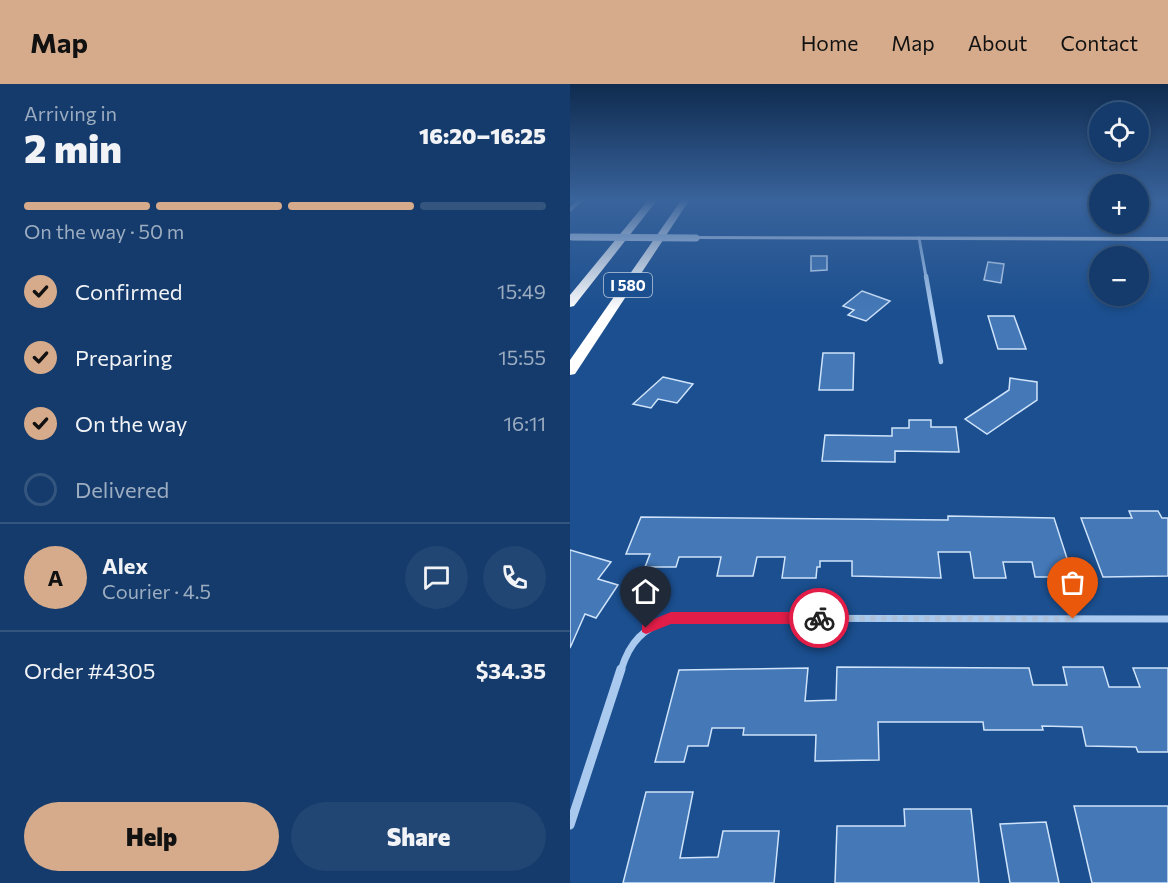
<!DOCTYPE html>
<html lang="en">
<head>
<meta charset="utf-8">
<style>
  :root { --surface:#143b6b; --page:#214673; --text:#f1f3f6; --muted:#9dadc1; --line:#33557e; --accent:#d6ab8b }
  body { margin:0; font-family:Commissioner,sans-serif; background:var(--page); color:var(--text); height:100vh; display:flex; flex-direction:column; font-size:22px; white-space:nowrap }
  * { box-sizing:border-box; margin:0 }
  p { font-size:20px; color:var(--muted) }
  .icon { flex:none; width:33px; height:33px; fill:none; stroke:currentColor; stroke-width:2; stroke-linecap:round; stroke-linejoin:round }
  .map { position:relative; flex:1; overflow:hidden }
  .details { display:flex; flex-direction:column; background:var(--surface); width:570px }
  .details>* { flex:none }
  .fabs { position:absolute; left:519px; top:18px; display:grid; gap:12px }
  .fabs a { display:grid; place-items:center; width:60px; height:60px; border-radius:50%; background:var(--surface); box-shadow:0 3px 9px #0003,0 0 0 2px var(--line); font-size:30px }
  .pin { position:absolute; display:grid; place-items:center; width:51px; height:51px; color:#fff; margin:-62px -26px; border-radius:50% 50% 50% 0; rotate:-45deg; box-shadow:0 0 6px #0007 }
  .pin .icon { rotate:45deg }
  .courier { position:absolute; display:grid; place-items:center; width:60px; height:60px; margin:-30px; border:4px solid #e11d48; border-radius:50%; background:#fff; color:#222; box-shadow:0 2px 8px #0007 }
  .overview em { font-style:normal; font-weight:800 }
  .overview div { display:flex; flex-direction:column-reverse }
  .overview { display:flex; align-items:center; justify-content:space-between; height:102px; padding:0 24px }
  h1 { font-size:39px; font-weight:800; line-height:45px }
  .bar { display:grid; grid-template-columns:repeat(4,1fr); gap:9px 6px; align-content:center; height:72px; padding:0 24px }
  .bar i { height:8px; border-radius:4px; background:var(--line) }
  .bar .active { background:var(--accent) }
  .bar p { grid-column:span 4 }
  .line { display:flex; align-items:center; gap:15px; padding:0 24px; border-top:2px solid var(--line) }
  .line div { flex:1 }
  .round { display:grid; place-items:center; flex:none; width:63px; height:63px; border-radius:32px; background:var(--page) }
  ol { padding:0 24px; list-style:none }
  li { display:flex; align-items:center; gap:18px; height:66px }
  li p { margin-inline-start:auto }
  li .icon { padding:6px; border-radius:50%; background:var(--accent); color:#111; stroke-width:4 }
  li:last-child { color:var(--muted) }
  li i { width:33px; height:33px; border:3px solid var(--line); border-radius:50% }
  .button { display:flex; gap:12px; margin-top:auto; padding:12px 24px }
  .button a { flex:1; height:69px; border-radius:36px; background:var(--accent); color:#111; font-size:24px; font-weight:800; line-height:69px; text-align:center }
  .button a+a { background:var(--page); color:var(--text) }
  header { display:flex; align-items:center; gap:36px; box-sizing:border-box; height:84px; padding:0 30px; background:var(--accent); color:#111 }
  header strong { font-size:28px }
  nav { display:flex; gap:33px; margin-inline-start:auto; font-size:21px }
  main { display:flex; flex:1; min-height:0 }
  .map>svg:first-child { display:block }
  .building { fill:#4478b7; stroke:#cfe3fa; stroke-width:1.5 }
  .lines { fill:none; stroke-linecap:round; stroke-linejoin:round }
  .street-far3 { stroke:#a9c9ee; stroke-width:3 }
  .street-far2 { stroke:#a9c9ee; stroke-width:4.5 }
  .street-far1 { stroke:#a9c9ee; stroke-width:7 }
  .street { stroke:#a9c9ee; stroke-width:9 }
  .secondary { fill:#d6e6fa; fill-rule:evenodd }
  .highway { fill:#fff; fill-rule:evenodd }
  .secondary-bridge { stroke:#d6e6fa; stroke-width:7 }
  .route { fill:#e11d48 }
  .done { stroke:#afc1d8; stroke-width:6; stroke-dasharray:0 10.8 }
  .labels { text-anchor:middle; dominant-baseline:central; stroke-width:4.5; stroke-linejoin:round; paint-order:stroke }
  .shield { fill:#1b4f8f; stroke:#bbcadd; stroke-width:1.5 }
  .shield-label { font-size:15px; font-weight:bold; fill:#fff }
</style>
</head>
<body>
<header>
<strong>Map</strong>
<nav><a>Home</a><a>Map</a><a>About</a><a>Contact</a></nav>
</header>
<main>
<section class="details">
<div class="overview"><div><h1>2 min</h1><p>Arriving in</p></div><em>16:20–16:25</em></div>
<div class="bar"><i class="active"></i><i class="active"></i><i class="active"></i><i></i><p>On the way · 50 m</p></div>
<ol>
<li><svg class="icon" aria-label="check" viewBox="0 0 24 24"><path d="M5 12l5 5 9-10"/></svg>Confirmed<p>15:49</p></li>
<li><svg class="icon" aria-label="check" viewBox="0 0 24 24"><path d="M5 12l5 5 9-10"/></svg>Preparing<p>15:55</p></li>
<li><svg class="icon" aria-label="check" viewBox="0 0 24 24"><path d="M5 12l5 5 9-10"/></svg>On the way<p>16:11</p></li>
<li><i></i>Delivered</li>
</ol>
<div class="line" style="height:108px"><b class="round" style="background:var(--accent);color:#111">A</b><div><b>Alex</b><p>Courier · 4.5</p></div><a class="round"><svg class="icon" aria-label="chat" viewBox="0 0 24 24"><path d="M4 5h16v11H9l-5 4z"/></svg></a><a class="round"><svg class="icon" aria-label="phone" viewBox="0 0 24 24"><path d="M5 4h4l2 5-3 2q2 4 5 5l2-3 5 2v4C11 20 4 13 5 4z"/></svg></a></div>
<div class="line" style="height:78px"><div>Order #4305</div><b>$34.35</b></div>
<div class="button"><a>Help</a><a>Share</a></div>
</section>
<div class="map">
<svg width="598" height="799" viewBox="0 0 598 799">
  <rect width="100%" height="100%" fill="#1b4f8f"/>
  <g class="building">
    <path d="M 241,172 L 257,172 L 257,186 L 241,187 Z"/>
    <path d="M 418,178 L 434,180 L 431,199 L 414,196 Z"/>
    <path d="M 292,207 L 320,217 L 296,237 L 278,231 L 284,226 L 273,222 Z"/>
    <path d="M 418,232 L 444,232 L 456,265 L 428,265 Z"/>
    <path d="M 253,269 L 284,269 L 283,306 L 249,306 Z"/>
    <path d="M 93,293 L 123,300 L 107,319 L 88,315 L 81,324 L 63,320 Z"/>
    <path d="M 440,294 L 467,298 L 467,316 L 417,350 L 395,335 L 439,306 Z"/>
    <path d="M 339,336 L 361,336 L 361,343 L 386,343 L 389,368 L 325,367 L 325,378 L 252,377 L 255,351 L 322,352 L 322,344 L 339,344 Z"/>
    <path d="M 559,427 L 588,427 L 592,434 L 598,434 L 598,492 L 533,493 L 511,434 L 562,434 Z"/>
    <path d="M 378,432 L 484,434 L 503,493 L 465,493 L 462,478 L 433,478 L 436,494 L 404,494 L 400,468 L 368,468 L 371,494 L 282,492 L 282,477 L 250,477 L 250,483 L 247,483 L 246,494 L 212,494 L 215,473 L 187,473 L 183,492 L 147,492 L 151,473 L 109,473 L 106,483 L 75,483 L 80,470 L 56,470 L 71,433 L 378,436 Z"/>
    <path d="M 0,466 L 41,478 L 28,495 L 48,501 L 26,534 L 15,530 L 0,564 Z"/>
    <path d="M 267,583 L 459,584 L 463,601 L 497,601 L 493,583 L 533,583 L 539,603 L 570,603 L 563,584 L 598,584 L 598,668 L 568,668 L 566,663 L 516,662 L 512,643 L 472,642 L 473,646 L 414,646 L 413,638 L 308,638 L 309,676 L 245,677 L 246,651 L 173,651 L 174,644 L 142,644 L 138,662 L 118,662 L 114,678 L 85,678 L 109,586 L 238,584 L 235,617 L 266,616 Z"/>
    <path d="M 76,708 L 123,708 L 110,774 L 148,773 L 153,747 L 209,747 L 204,799 L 53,799 Z"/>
    <path d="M 504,722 L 598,722 L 598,799 L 522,799 Z"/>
    <path d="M 334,725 L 401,725 L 409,799 L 265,799 L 267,742 L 335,742 Z"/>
    <path d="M 476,738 L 489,799 L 440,799 L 430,740 Z"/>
  </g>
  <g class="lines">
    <path class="street-far3" d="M 349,154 L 356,193"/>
    <path class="street-far2" d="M 356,192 L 371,278"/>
    <path class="street-far1" d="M 51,586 C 60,557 73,545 101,534 L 598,535"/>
    <path class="street" d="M 0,741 L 51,585"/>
    <g class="secondary">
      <path d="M 9,115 L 15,115 L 0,128 L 0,123 Z"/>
      <path d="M 126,152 L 598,153 L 598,157 L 124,155 L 123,154 Z"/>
    </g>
    <g class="highway">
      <path d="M 79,115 L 88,115 L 4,222 L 0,223 L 0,211 Z"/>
      <path d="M 112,115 L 120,115 L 5,290 L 0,291 L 0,276 Z"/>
    </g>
    <path class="secondary-bridge" d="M 2,153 L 126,154"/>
  </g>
  <linearGradient id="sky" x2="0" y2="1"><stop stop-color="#0f2b4f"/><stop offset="0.51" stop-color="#39639b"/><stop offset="1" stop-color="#39639b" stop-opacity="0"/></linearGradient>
  <rect width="598" height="227" fill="url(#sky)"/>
  <path class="route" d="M 101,528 L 249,528 L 255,534 L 249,540 L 101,540 L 76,550 L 72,548 L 72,540 Z"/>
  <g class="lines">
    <path class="done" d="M 249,534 L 503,535"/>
  </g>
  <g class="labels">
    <rect class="shield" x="34" y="189" width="48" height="24" rx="4.5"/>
    <g class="shield-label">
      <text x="58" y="201">I 580</text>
    </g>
  </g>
</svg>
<div class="fabs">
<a><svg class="icon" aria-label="locate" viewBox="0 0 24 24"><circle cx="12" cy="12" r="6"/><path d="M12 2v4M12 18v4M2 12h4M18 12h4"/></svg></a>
<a>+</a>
<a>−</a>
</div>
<div class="pin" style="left:503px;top:535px;background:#ea580c"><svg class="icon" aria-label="bag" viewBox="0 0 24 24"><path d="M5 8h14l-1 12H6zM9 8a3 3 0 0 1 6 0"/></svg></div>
<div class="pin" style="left:76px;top:544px;background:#1f2937"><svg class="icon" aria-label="home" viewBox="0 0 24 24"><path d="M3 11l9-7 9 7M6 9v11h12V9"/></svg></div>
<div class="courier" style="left:249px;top:534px"><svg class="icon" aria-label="bike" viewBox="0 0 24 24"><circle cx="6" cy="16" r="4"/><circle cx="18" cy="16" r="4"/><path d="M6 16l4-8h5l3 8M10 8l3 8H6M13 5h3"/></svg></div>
</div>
</main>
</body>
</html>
